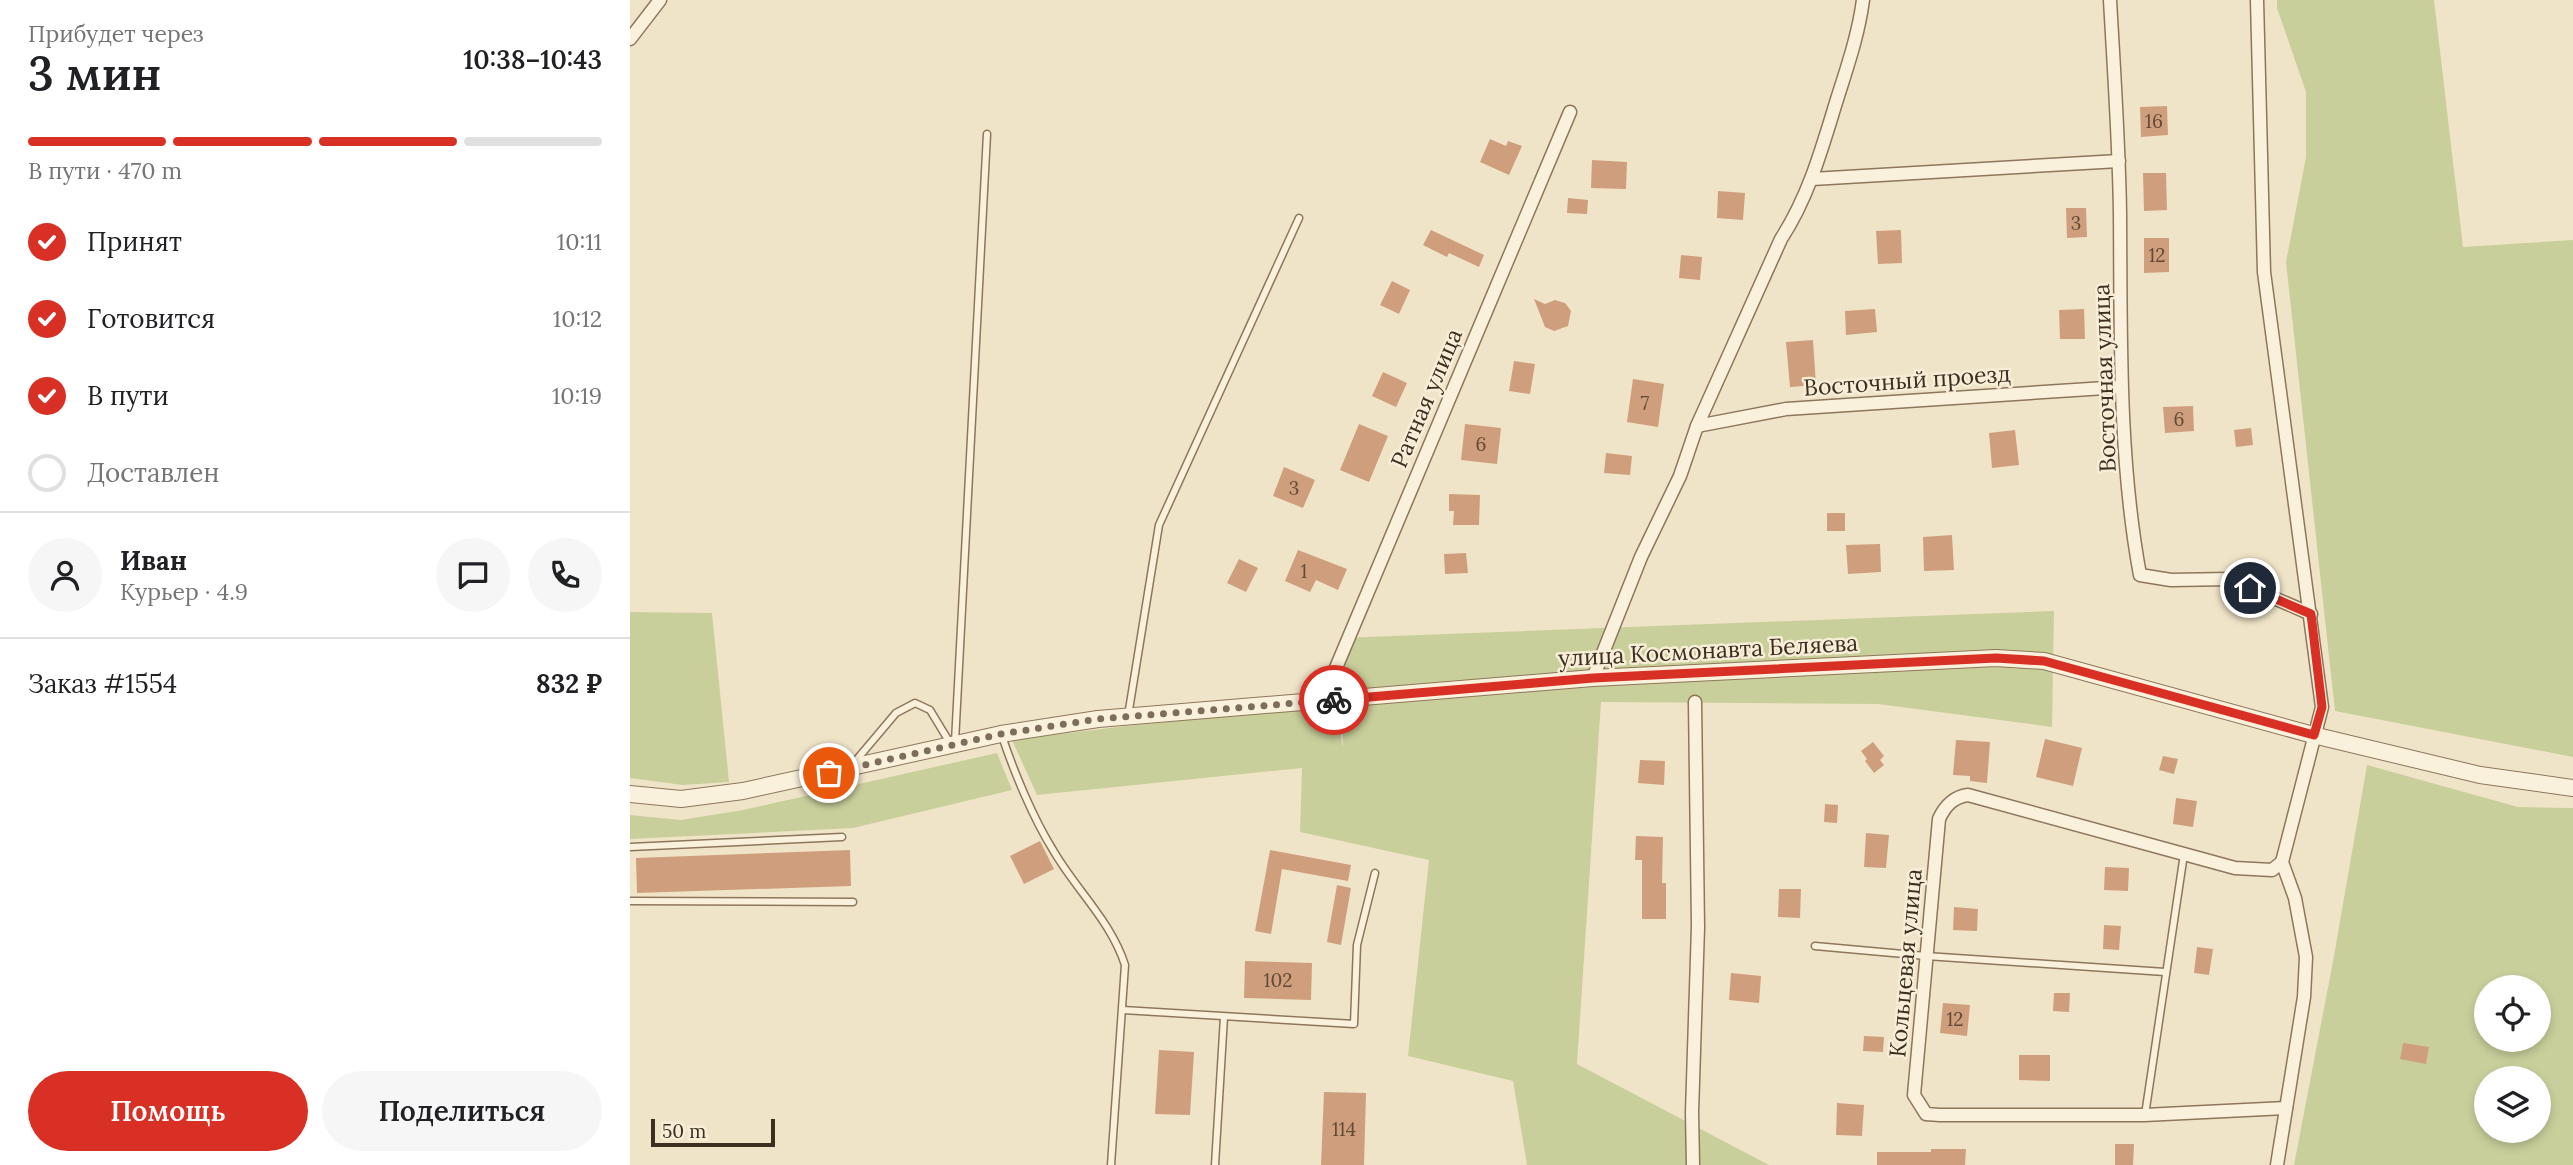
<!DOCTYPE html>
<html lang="ru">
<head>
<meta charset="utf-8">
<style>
  :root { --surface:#fff; --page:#f6f6f6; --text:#202124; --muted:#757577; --line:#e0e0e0; --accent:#d93025 }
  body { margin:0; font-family:Lora,serif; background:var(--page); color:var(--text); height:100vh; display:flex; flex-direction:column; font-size:26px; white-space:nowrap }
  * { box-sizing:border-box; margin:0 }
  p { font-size:23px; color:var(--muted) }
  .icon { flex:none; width:38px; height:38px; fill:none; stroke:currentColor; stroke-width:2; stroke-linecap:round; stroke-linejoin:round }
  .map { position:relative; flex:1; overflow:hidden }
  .sheet { display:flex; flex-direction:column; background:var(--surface); width:630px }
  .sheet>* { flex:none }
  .tools { position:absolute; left:1844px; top:975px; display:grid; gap:14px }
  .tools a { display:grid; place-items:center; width:77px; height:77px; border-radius:50%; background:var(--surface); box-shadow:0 4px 10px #0003; font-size:35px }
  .scale { position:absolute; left:21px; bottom:18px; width:124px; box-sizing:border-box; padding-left:7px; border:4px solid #3d2e20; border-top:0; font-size:19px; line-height:24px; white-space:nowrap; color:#3d2e20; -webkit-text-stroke:5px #f7eed8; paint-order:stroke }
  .pin { position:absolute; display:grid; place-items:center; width:60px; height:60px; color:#fff; margin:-30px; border:4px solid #fff; border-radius:50%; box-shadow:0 2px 7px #0007 }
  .courier { position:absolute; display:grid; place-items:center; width:70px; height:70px; margin:-35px; border:5px solid #d93025; border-radius:50%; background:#fff; color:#222; box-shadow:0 2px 9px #0007 }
  .headline em { font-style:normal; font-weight:600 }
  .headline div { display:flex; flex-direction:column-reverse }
  .headline { display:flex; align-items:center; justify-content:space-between; height:119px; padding:0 28px }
  h1 { font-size:46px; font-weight:600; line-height:52px }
  .bar { display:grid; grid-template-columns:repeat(4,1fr); gap:10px 7px; align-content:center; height:84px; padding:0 28px }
  .bar i { height:9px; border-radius:5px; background:var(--line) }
  .bar .current { background:var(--accent) }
  .bar p { grid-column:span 4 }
  .line { display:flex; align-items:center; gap:18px; padding:0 28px; border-top:2px solid var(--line) }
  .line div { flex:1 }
  .round { display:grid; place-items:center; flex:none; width:74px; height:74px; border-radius:37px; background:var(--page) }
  ol { padding:0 28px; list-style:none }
  li { display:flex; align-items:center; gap:21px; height:77px }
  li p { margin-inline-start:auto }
  li .icon { padding:7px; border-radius:50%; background:var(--accent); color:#fff; stroke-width:4 }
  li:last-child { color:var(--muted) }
  li i { width:38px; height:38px; border:4px solid var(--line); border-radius:50% }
  .action { display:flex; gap:14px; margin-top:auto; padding:14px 28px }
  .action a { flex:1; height:80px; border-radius:42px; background:var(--accent); color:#fff; font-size:28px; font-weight:600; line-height:80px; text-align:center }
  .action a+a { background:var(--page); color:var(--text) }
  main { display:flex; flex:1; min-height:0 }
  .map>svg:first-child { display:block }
  .green { fill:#c9cf9b; fill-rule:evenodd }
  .building { fill:#cf9f7d }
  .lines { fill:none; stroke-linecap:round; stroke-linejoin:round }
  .service-casing { stroke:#8d765c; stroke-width:9 }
  .minor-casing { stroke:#8d765c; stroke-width:15 }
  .tertiary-casing { stroke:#8d765c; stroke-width:18 }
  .service { stroke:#faf1dc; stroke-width:6 }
  .minor { stroke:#faf1dc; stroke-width:12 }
  .tertiary { stroke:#faf1dc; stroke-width:16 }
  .done { stroke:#7c6e5b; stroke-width:7; stroke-dasharray:0 12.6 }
  .route { stroke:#d93025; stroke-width:9 }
  .labels { text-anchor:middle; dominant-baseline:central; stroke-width:5; stroke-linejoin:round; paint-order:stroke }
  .number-label { font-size:19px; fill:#624a37 }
  .street-label { font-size:23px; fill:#3d2e20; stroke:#f7eed8 }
</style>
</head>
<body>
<main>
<section class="sheet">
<div class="headline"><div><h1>3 мин</h1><p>Прибудет через</p></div><em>10:38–10:43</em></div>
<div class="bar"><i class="current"></i><i class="current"></i><i class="current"></i><i></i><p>В пути · 470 m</p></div>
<ol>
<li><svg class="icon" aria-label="check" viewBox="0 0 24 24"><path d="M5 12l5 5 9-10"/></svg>Принят<p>10:11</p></li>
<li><svg class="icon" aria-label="check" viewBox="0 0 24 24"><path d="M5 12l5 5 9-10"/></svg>Готовится<p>10:12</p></li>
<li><svg class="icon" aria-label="check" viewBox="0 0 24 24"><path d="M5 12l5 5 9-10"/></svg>В пути<p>10:19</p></li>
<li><i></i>Доставлен</li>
</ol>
<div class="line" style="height:126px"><a class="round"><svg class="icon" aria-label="person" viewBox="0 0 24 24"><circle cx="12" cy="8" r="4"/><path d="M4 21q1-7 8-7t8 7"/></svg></a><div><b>Иван</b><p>Курьер · 4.9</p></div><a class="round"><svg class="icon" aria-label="chat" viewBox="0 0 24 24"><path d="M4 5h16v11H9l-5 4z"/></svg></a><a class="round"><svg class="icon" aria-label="phone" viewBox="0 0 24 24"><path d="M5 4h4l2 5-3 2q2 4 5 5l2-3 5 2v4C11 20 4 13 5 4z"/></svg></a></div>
<div class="line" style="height:91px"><div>Заказ #1554</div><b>832 ₽</b></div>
<div class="action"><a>Помощь</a><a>Поделиться</a></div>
</section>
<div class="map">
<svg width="1943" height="1165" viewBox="0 0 1943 1165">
  <rect width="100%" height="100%" fill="#f0e4c8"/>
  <g class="green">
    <path d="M 1647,0 L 1804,0 L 1833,247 L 1943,240 L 1943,757 L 1705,711 L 1656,262 L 1676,157 L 1676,92 L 1647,8 Z"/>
    <path d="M 1424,611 L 1422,727 L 1248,704 L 971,702 L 947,1064 L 1139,1165 L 897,1165 L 883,1081 L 778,1056 L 799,860 L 670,832 L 672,768 L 407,795 L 382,740 L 496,726 L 705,706 L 713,748 L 710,638 Z"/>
    <path d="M 0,612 L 82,613 L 99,782 L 53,785 L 0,778 Z"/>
    <path d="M 367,753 L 382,790 L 223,828 L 0,839 L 0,815 L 51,820 L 113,810 Z"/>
    <path d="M 1737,765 L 1888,807 L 1943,808 L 1943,1165 L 1664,1165 L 1704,956 ZM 1857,987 L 1909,987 L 1909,1040 L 1857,1040 ZM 1857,1078 L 1909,1078 L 1909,1130 L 1857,1130 Z"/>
  </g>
  <g class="building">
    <path d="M 1537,106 L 1538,135 L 1511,137 L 1510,107 Z"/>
    <path d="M 860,139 L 876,146 L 878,141 L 892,146 L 879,175 L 850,162 Z"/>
    <path d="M 962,160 L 997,162 L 996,189 L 961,188 Z"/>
    <path d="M 1513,173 L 1536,173 L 1537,210 L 1514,211 Z"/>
    <path d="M 1088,191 L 1115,193 L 1113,220 L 1087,218 Z"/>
    <path d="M 938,198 L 958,200 L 957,214 L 937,213 Z"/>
    <path d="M 1436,208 L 1456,208 L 1457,237 L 1437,238 Z"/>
    <path d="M 801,230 L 854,255 L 849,267 L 819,253 L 817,257 L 793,245 Z"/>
    <path d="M 1271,230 L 1272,263 L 1248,264 L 1246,231 Z"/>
    <path d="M 1514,238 L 1539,238 L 1539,272 L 1514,273 Z"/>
    <path d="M 1051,255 L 1072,257 L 1070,280 L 1049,278 Z"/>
    <path d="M 762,281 L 780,290 L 769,314 L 750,305 Z"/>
    <path d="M 904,299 L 915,304 L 925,300 L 935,303 L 941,311 L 938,326 L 924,331 L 915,327 Z"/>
    <path d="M 1245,309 L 1247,332 L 1216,335 L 1215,311 Z"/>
    <path d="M 1454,309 L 1455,339 L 1430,339 L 1429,310 Z"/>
    <path d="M 1183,340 L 1186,385 L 1160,387 L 1156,342 Z"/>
    <path d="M 884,361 L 905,364 L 900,394 L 879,391 Z"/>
    <path d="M 753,372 L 777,383 L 766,407 L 742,396 Z"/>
    <path d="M 1003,379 L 1034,384 L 1028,427 L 997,422 Z"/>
    <path d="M 1563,406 L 1564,431 L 1535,433 L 1533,407 Z"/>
    <path d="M 729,424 L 758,436 L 739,482 L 710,470 Z"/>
    <path d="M 835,424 L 871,428 L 867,464 L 831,460 Z"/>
    <path d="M 1621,428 L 1623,445 L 1606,447 L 1604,430 Z"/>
    <path d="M 1385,430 L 1389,465 L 1362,468 L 1359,433 Z"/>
    <path d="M 976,453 L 1002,456 L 1000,475 L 974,473 Z"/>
    <path d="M 654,467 L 685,480 L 673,508 L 643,496 Z"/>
    <path d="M 819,494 L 850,495 L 849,525 L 823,525 L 824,511 L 819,511 Z"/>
    <rect x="1197" y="513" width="18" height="18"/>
    <path d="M 1322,535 L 1324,570 L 1294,571 L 1293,537 Z"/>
    <path d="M 1250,544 L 1251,572 L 1218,574 L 1216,545 Z"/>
    <path d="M 668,550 L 717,569 L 708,590 L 686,580 L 680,592 L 655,581 Z"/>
    <path d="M 836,553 L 838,573 L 815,574 L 814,554 Z"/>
    <path d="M 609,559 L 628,568 L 616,592 L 597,583 Z"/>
    <path d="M 1415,739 L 1452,748 L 1443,786 L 1406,777 Z"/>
    <path d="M 1326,740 L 1360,742 L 1357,783 L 1340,781 L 1340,776 L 1323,775 Z"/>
    <path d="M 1243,742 L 1254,756 L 1250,760 L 1254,765 L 1244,773 L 1235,761 L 1237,759 L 1231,751 Z"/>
    <path d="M 1533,756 L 1548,759 L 1544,774 L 1529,770 Z"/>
    <path d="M 1010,760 L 1035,761 L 1034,785 L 1008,783 Z"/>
    <path d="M 1546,798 L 1567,801 L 1563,827 L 1543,824 Z"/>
    <path d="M 1195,804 L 1208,805 L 1207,823 L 1194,822 Z"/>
    <path d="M 1236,833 L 1259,835 L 1256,868 L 1234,867 Z"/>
    <path d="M 1006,836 L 1033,837 L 1032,883 L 1036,883 L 1036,919 L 1012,919 L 1012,860 L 1005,860 Z"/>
    <path d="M 410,841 L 424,869 L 394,884 L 380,856 Z"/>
    <path d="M 220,850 L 221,886 L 7,893 L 6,858 Z"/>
    <path d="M 640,850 L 721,865 L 718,881 L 652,869 L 641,934 L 625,931 Z"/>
    <path d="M 1475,867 L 1499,868 L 1498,891 L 1474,890 Z"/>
    <path d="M 707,885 L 721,888 L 711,945 L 697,942 Z"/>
    <path d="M 1149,889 L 1171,889 L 1170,918 L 1148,917 Z"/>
    <path d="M 1324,907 L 1348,909 L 1347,931 L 1323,930 Z"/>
    <path d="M 1474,925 L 1491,926 L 1489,950 L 1473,949 Z"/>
    <path d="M 1567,947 L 1583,949 L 1579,975 L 1564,973 Z"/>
    <path d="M 615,961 L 682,963 L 681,1000 L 614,998 Z"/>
    <path d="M 1101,973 L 1131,976 L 1129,1003 L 1099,1000 Z"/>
    <path d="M 1424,993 L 1440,993 L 1439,1012 L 1423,1011 Z"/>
    <path d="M 1313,1003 L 1340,1005 L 1337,1036 L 1310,1033 Z"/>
    <path d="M 1234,1036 L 1254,1037 L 1253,1052 L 1233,1051 Z"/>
    <path d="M 1773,1043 L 1799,1047 L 1796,1064 L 1770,1059 Z"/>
    <path d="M 529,1050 L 564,1052 L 560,1115 L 525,1114 Z"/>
    <path d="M 1389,1055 L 1420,1055 L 1420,1081 L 1389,1080 Z"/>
    <path d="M 694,1092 L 736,1093 L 734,1165 L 691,1165 Z"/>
    <path d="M 1207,1103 L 1234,1105 L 1232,1136 L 1206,1135 Z"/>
    <path d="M 1485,1144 L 1504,1144 L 1503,1165 L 1485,1165 Z"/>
    <path d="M 1301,1149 L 1336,1149 L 1335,1165 L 1247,1165 L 1247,1152 L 1301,1152 Z"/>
  </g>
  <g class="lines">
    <defs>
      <g id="service">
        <path d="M 498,716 L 529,525 L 669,218"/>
        <path d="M 372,736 C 384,772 403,818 423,850 C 446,890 481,921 495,965 L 481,1165"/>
        <path d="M 325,742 L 357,134"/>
        <path d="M 223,764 L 266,713 L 285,703 L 300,710 L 320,743"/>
        <path d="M 0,847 L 212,837"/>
        <path d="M 0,901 L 223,902"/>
        <path d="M 1185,946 L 1296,956 L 1535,972"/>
        <path d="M 493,1010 L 724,1024 L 727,945 L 745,873"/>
        <path d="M 1515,1115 L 1554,854"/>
        <path d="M 585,1165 L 594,1017"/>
      </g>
      <g id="minor">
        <path d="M 1480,0 C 1484,71 1489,142 1490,213 C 1491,333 1488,456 1510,575 L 1541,580 L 1600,579 L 1681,614"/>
        <path d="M 1627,0 L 1634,272 L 1692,707 L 1652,862 L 1665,898 L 1676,957 L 1674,997 L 1647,1165"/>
        <path d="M 0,39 L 30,0"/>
        <path d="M 1182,179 L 1489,161"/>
        <path d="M 1067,426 L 1156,409 L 1491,387"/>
        <path d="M 963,678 L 1011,557 L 1050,476 L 1067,426 L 1151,239 C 1177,199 1190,155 1204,109 C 1215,73 1228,38 1233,0"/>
        <path d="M 692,701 L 940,112"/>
        <path d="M 1652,862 L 1642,870 L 1605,868 L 1338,795 C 1323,797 1315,806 1309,819 L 1284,1095 L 1296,1114 L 1310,1115 L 1514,1115 L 1656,1108"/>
        <path d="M 1063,1165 L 1062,1112 L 1068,927 L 1065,702"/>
      </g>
      <path id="tertiary" d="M 0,794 L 51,799 L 113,791 L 371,734 L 468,719 L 963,678 L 1366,658 L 1414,661 L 1683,735 L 1850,775 L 1943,788"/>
    </defs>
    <use href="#service" class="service-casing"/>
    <use href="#minor" class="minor-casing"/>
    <use href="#tertiary" class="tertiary-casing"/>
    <use href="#service" class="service"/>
    <use href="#minor" class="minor"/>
    <use href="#tertiary" class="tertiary"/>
  </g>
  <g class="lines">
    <path class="done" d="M 199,773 L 371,734 L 468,719 L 704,700"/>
    <path class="route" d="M 704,700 L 963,678 L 1366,658 L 1414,661 L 1684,735 L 1692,707 L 1681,614 L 1620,588"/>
  </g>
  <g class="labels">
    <g class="number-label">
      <text x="1524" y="121">16</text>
      <text x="1446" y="223">3</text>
      <text x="1527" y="255">12</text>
      <text x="1015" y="403">7</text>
      <text x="1549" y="419">6</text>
      <text x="851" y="444">6</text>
      <text x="664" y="488">3</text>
      <text x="674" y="571">1</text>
      <text x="648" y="980">102</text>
      <text x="1325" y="1019">12</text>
      <text x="714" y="1129">114</text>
    </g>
    <g class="street-label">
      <text transform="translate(1474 378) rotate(-92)">Восточная улица</text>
      <text transform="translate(1277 380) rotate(-4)">Восточный проезд</text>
      <text transform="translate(796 398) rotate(-67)">Ратная улица</text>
      <text transform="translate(1078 650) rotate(-3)">улица Космонавта Беляева</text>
      <text transform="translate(1275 963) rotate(-85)">Кольцевая улица</text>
    </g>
  </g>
</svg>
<div class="tools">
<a><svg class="icon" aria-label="locate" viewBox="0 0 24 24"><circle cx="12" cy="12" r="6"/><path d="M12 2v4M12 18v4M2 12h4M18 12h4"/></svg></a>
<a><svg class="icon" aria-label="layers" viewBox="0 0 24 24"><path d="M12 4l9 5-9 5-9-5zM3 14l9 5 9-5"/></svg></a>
</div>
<div class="scale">50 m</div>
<div class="pin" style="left:199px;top:773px;background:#ea580c"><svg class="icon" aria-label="bag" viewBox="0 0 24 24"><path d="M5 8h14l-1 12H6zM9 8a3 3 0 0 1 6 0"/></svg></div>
<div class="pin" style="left:1620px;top:588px;background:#1f2937"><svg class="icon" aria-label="home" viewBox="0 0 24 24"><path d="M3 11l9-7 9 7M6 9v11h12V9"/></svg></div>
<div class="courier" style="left:704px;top:700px"><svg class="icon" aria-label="bike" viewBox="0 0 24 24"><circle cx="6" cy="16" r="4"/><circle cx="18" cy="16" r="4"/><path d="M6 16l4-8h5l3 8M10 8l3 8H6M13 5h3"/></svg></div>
</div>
</main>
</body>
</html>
